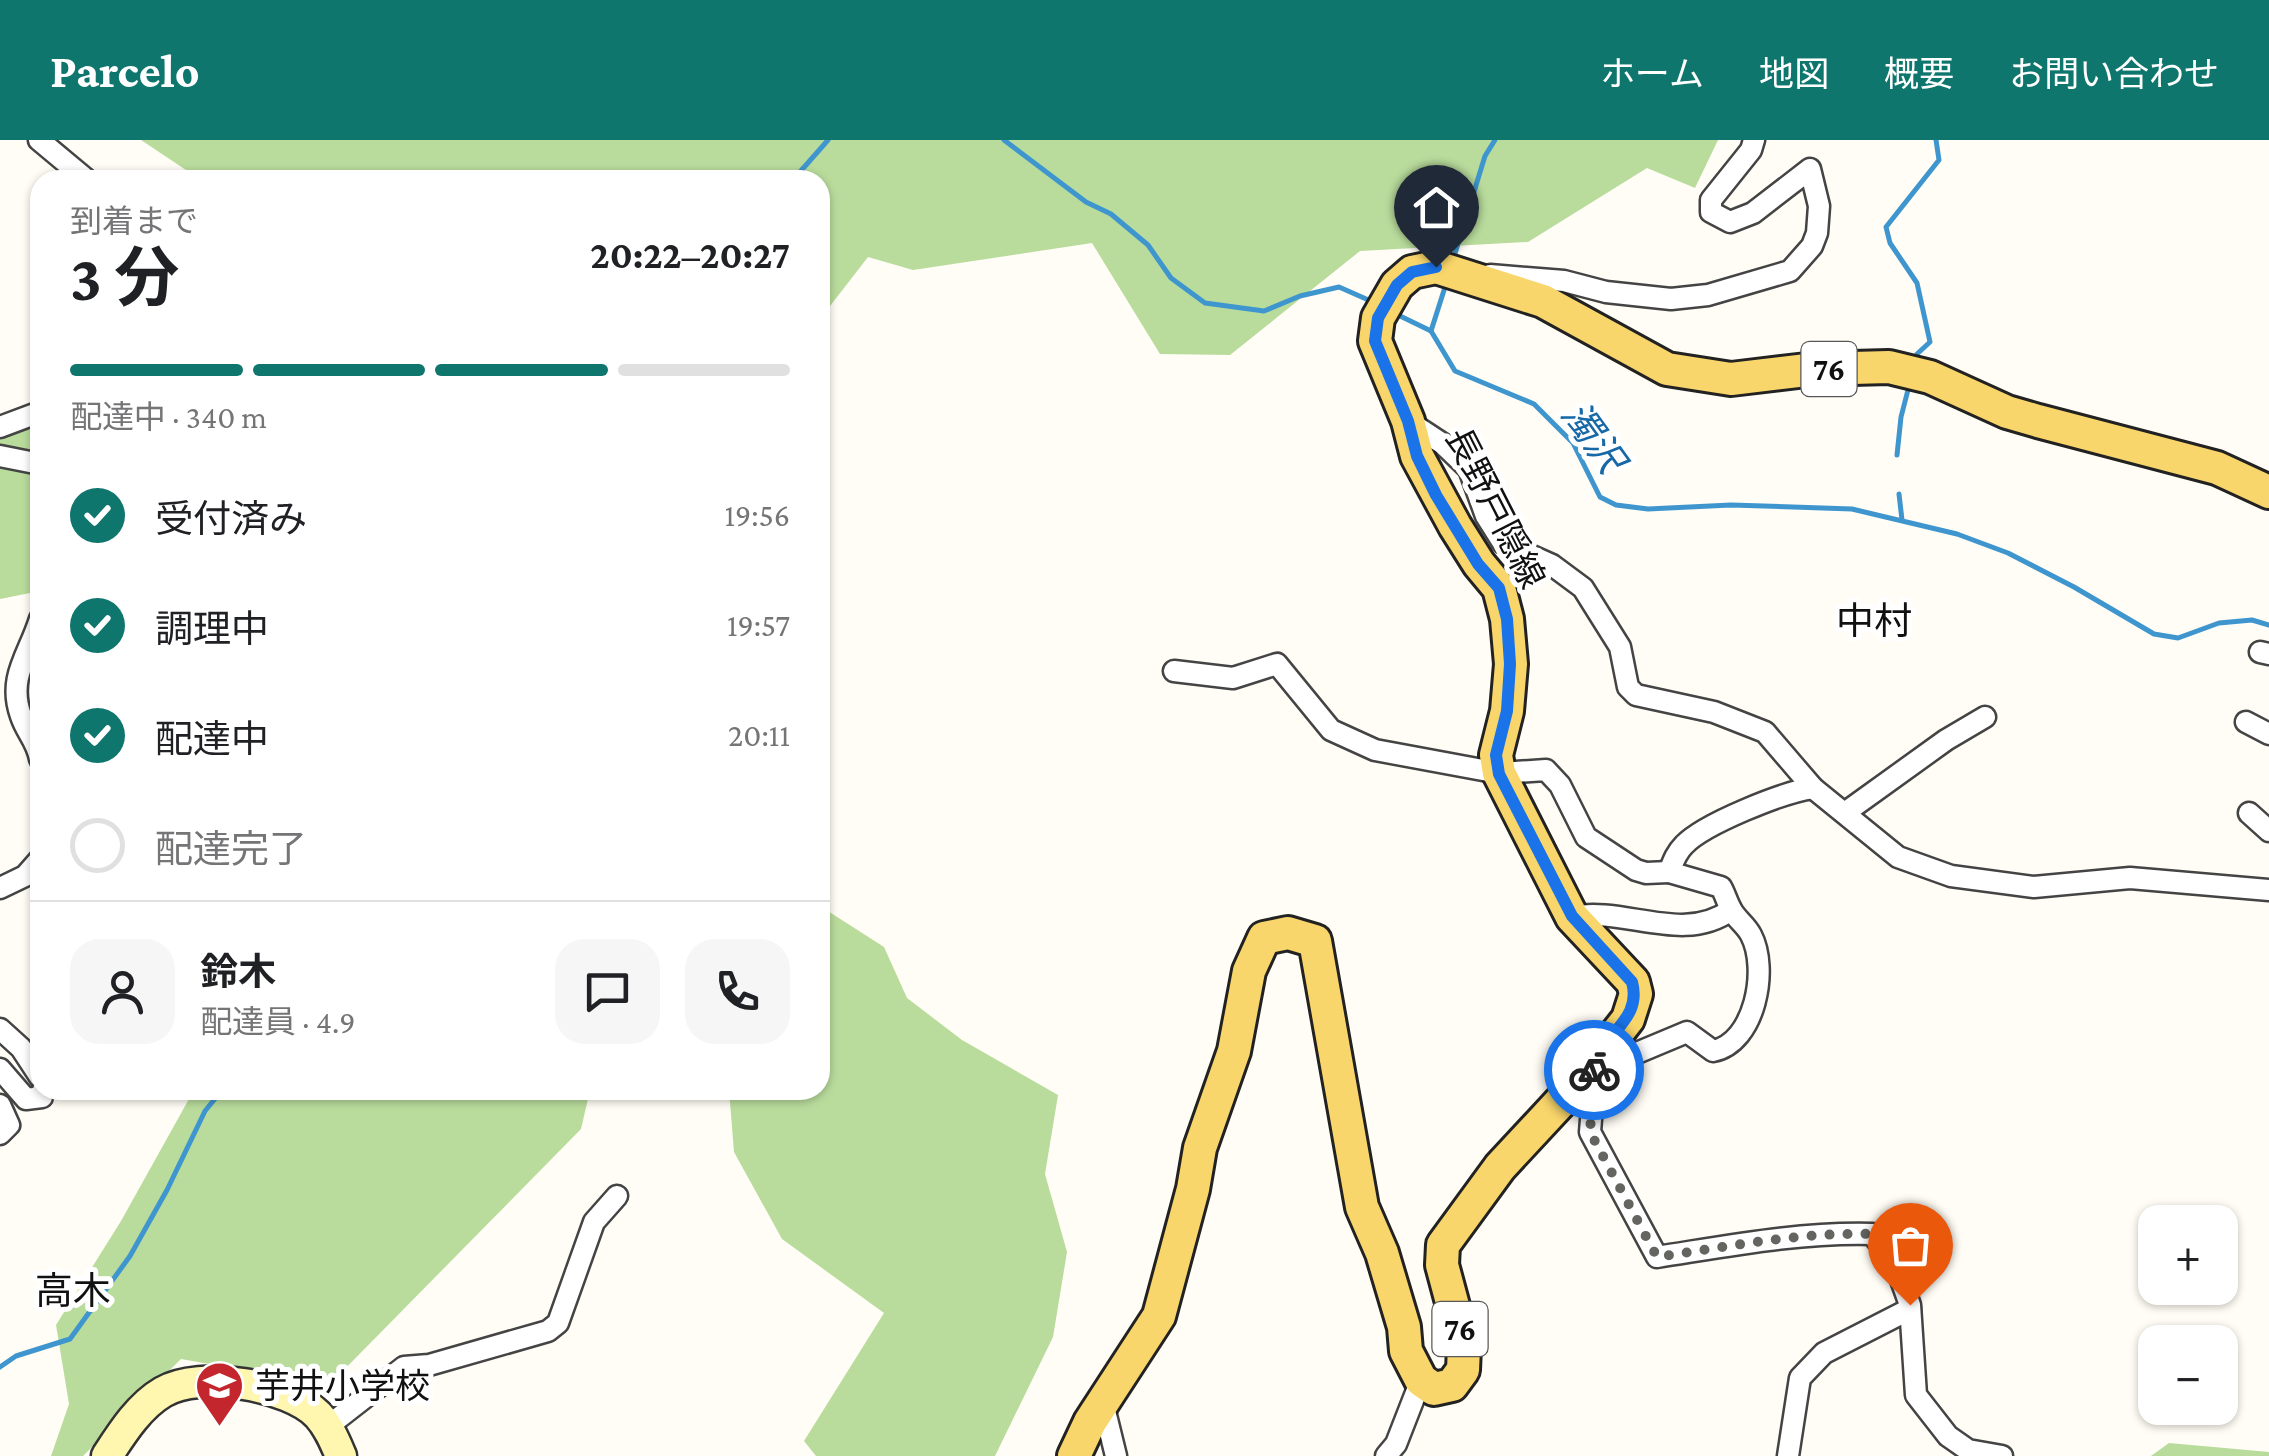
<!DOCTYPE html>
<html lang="ja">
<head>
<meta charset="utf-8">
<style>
  :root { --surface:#fff; --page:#f6f6f6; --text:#202124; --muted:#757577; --line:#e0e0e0; --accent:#0f766e }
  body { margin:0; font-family:"Crimson Pro","Noto Sans JP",serif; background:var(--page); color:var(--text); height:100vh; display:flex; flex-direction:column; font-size:38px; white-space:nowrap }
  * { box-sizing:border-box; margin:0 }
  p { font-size:32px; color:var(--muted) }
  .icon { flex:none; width:55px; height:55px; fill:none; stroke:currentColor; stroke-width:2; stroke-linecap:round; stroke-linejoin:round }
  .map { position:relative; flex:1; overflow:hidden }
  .panel { position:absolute; left:30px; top:30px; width:800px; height:930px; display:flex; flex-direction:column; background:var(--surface); border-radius:30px; box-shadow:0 2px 8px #0004 }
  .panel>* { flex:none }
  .fabs { position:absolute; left:2138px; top:1065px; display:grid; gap:20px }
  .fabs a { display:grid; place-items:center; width:100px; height:100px; border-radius:20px; background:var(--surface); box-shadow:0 2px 8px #0004; font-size:50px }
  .pin { position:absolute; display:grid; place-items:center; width:85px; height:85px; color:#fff; margin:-102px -42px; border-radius:50% 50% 50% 0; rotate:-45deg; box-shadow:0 0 10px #0007 }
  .pin .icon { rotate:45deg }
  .courier { position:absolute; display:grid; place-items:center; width:100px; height:100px; margin:-50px; border:8px solid #1a73e8; border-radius:50%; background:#fff; color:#222; box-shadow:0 2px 12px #0007 }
  .headline em { font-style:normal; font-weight:700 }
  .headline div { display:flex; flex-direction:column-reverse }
  .headline { display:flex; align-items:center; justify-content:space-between; height:170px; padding:0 40px }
  h1 { font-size:65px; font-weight:700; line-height:75px }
  .bar { display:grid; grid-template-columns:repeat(4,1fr); gap:15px 10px; align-content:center; height:120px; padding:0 40px }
  .bar i { height:12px; border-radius:8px; background:var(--line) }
  .bar .on { background:var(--accent) }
  .bar p { grid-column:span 4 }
  .line { display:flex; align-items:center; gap:25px; padding:0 40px; border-top:2px solid var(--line) }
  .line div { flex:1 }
  .round { display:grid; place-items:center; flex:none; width:105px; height:105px; border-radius:30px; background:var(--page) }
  ol { padding:0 40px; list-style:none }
  li { display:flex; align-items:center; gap:30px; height:110px }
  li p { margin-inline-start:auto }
  li .icon { padding:10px; border-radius:50%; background:var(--accent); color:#fff; stroke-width:4 }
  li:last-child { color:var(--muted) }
  li i { width:55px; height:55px; border:5px solid var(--line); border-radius:50% }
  header { display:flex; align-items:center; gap:60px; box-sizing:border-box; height:140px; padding:0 50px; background:var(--accent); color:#fff }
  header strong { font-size:48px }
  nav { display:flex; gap:55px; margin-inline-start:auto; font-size:35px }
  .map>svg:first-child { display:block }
  .forest { fill:#b9dc9c }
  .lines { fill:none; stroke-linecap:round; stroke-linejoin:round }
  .stream { stroke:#3f96cf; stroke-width:5 }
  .minor-casing { stroke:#444; stroke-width:25 }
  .secondary-casing { stroke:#333; stroke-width:35 }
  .primary-casing { stroke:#222; stroke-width:38 }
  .minor { stroke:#fff; stroke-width:20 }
  .secondary { stroke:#fff6b0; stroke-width:30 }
  .primary { stroke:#f9d66b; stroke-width:32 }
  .done { stroke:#646461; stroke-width:10; stroke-dasharray:0 18 }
  .route { stroke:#1a73e8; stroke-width:12 }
  .labels { text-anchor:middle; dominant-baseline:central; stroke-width:10; stroke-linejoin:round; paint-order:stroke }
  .shield { fill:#fff; stroke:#585858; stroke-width:2.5 }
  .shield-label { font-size:32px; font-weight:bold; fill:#111 }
  .street-label { font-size:35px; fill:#111; stroke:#fff }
  .poi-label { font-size:35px; fill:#111; stroke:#fff; text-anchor:start }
  .water-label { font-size:38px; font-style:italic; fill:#1768a6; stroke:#fff }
  .neighbourhood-label { font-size:38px; fill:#111; stroke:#fff }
</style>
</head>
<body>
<header>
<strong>Parcelo</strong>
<nav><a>ホーム</a><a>地図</a><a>概要</a><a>お問い合わせ</a></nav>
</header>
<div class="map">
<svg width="2269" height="1316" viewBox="0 0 2269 1316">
  <rect width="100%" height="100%" fill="#fffdf5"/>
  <g class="forest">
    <path d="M 141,0 L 1718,0 L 1695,48 L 1647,28 L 1528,102 L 1360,111 L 1230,215 L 1160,214 L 1092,103 L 913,130 L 868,117 L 820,179 L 820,40 L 435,40 L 309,33 L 267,40 L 201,40 Z"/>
    <path d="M 40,272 L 40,451 L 0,459 L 0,293 Z"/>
    <path d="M 820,766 L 884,807 L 907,858 L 962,900 L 1058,955 L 1045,1034 L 1067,1112 L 1053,1197 L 995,1316 L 816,1316 L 804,1301 L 884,1173 L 782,1099 L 734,1012 L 729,950 L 820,950 Z"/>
    <path d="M 194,950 L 590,950 L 581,989 L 329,1245 L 181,1219 L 83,1316 L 51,1316 L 69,1264 L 56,1185 L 121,1081 Z"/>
    <path d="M 2169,1303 L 2269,1312 L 2269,1316 L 2151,1316 Z"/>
  </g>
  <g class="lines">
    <g class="stream">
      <path d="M 1004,0 L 1086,62 L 1111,74 L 1148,105 L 1171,138 L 1205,163 L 1264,171 L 1300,156 L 1339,147 L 1373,162"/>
      <path d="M 788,40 L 799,33 L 828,0"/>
      <path d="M 1453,120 L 1485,16 L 1495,0"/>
      <path d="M 1396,174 L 1431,191 L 1455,231 L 1534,264 L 1573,303 L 1600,357 L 1616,365 L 1648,369 L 1731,365 L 1852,369 L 1957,394 L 2008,413 L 2074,447 L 2154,494 L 2178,498 L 2219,483 L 2252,480 L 2269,485"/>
      <path d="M 1431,191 L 1446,144"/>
      <path d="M 1915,221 L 1917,214 L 1930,202 L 1917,143 L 1890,103 L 1886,87 L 1939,20 L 1936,0"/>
      <path d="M 1897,315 L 1901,277 L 1909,246"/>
      <path d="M 1899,354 L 1902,380"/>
      <path d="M 0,1227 L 16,1216 L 70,1199 L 130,1116 L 167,1050 L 205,971 L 222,950"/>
    </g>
    <defs>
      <g id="minor">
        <path d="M 39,0 L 87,40"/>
        <path d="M 1490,135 L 1564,141 L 1606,152 L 1671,159 L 1708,155 L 1790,131 L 1812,106 L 1817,93 L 1819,66 L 1810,29 L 1753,73 L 1730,82 L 1711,72 L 1711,60 L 1751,10 L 1754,0"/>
        <path d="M 1408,281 L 1443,304 L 1469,329 L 1486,376 L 1503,403 L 1552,425 L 1583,448 L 1620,507 L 1628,547 L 1636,555 L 1714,572 L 1765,592 L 1813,648 L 1898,717 L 1951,736 L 2034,747 L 2130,738 L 2269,750"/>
        <path d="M 0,287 L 40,272"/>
        <path d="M 0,316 L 40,324"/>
        <path d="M 40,479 C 29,515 7,537 21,576 C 26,592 37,601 40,619"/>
        <path d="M 2260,512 L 2269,514"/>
        <path d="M 1174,531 L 1233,538 L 1277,524 L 1331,590 L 1375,610 L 1499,633 L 1546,630 L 1560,645 L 1586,697 L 1636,730 L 1646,733 L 1669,732"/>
        <path d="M 2246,582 L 2269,594"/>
        <path d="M 1813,648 C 1783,652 1704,684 1684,705 C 1676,713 1673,722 1669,732 L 1721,747 C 1725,754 1727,762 1731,769 C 1736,779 1746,785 1751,795 C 1769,829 1755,903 1713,911 L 1687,892 L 1632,915 L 1596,917 L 1590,992 L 1657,1117 C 1728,1106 1799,1092 1872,1094 L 1895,1123 L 1910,1165 L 1916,1255 L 1948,1296 L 1968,1310 L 2002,1316"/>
        <path d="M 1846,672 L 1946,600 L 1985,577"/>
        <path d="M 2249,673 L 2269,691"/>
        <path d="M 0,748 L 25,736 L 40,719"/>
        <path d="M 1572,777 C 1625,766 1682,805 1731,770"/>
        <path d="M 0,889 L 21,908 L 40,937"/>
        <path d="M 0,929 L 26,959 L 42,957 L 43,950"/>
        <path d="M 0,965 L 9,985 L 0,994"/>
        <path d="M 1103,1263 L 1116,1316"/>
        <path d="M 327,1287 L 404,1227 L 429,1225 L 548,1191 L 558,1183 L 594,1082 L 617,1056"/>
        <path d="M 1386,1316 L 1396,1304 L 1421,1240"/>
        <path d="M 1788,1316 L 1800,1238 L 1824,1213 L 1910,1169"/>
      </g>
      <path id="secondary" d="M 107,1316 C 122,1293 139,1266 163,1252 C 200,1230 289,1245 318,1275 C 329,1287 335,1302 341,1316"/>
      <path id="primary" d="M 1074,1316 L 1090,1282 L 1159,1176 L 1193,1049 L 1200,1008 L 1234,911 L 1249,831 L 1264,798 L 1288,793 L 1315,801 L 1362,1067 L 1382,1113 L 1404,1187 L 1406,1211 L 1421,1240 L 1434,1249 L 1452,1245 L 1463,1230 L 1464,1207 L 1442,1125 L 1443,1105 L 1500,1027 L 1578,943 L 1628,879 L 1636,854 L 1633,842 L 1572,777 L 1499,633 L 1496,615 L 1507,571 L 1511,524 L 1507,479 L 1499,448 L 1479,424 L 1455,386 L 1417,316 L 1408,281 L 1375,201 L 1378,178 L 1397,145 L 1412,132 L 1436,127 L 1543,161 L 1667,229 L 1731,239 L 1815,229 L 1889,227 L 1930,237 L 2007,272 L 2038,281 L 2217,328 L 2269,352"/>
    </defs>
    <use href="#minor" class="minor-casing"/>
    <use href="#secondary" class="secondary-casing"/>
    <use href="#primary" class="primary-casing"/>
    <use href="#minor" class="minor"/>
    <use href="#secondary" class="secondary"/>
    <use href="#primary" class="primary"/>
  </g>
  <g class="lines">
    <path class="done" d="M 1594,930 L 1590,992 L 1657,1117 C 1728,1107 1799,1092 1872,1094 L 1894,1123 L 1910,1165"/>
    <path class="route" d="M 1436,127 L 1412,132 L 1397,145 L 1378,178 L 1375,201 L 1408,281 L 1417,316 L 1436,355 L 1478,424 L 1499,448 L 1507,479 L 1510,524 L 1507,571 L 1496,615 L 1499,634 L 1572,776 L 1632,842 C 1643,882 1599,894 1594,930"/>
  </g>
  <defs>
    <symbol id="school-pin" viewBox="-11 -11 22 30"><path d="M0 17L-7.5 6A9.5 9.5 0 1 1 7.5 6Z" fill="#c4262e" stroke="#fff"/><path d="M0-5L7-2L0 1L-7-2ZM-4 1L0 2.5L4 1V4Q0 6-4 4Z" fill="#fff"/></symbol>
  </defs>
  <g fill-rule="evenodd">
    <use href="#school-pin" x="192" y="1218" width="55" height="75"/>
  </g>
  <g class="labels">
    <g class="shield">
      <rect x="1801.5" y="202" width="55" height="54" rx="8"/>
      <rect x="1432.5" y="1162" width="55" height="54" rx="8"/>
    </g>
    <g class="shield-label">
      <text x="1829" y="229">76</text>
      <text x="1460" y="1189">76</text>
    </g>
    <g class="street-label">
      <text transform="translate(1495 368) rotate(63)">長野戸隠線</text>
    </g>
    <g class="poi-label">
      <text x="255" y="1246">芋井小学校</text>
    </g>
    <g class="water-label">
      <text transform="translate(1593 297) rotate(54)">濁沢</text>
    </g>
    <g class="neighbourhood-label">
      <text x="1874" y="481">中村</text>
      <text x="73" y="1151">高木</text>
    </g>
  </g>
</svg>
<div class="fabs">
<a>+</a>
<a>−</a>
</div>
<div class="pin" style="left:1910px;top:1165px;background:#ea580c"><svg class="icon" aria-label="bag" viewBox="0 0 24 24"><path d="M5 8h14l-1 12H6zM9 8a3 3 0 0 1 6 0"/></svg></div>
<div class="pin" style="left:1436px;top:127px;background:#1f2937"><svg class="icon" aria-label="home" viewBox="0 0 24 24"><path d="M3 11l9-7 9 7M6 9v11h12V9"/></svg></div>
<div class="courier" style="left:1594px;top:930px"><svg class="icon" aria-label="bike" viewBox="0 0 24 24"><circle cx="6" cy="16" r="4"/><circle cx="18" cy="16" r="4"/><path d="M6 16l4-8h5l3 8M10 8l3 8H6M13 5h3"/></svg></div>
<section class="panel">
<div class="headline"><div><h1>3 分</h1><p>到着まで</p></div><em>20:22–20:27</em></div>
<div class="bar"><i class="on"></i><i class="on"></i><i class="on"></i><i></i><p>配達中 · 340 m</p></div>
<ol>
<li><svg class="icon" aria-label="check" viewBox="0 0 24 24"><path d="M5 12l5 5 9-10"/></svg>受付済み<p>19:56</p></li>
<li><svg class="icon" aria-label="check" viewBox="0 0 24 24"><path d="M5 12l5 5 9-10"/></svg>調理中<p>19:57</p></li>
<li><svg class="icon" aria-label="check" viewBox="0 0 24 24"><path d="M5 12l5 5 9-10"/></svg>配達中<p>20:11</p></li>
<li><i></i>配達完了</li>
</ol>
<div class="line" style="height:180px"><a class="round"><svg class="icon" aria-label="person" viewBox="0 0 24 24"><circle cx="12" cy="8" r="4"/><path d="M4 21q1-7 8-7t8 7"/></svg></a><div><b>鈴木</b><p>配達員 · 4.9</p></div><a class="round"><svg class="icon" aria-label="chat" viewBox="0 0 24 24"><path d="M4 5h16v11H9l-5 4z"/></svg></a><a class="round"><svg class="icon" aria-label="phone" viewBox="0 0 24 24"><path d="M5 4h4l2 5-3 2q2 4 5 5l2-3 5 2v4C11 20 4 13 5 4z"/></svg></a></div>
</section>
</div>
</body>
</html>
